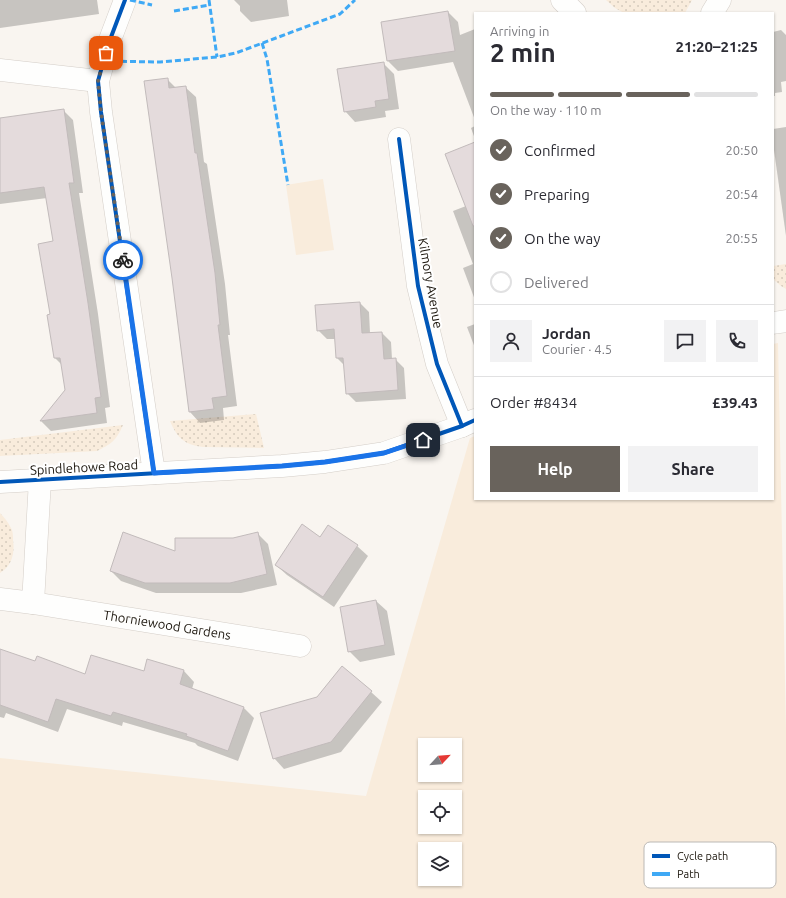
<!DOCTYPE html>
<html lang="en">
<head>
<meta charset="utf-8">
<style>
  :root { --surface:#fff; --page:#f2f2f3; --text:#2b2b33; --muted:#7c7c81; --line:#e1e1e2; --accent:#69635c }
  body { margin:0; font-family:Ubuntu,sans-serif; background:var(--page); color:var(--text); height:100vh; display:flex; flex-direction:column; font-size:15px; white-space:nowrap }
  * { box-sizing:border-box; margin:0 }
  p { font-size:13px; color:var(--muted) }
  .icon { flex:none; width:22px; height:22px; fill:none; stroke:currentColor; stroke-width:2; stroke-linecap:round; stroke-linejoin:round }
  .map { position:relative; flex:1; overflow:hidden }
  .panel { position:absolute; left:474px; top:12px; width:300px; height:488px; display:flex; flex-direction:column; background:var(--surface); border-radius:0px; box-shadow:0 1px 3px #0004 }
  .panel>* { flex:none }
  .needle { width:26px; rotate:64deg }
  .controls { position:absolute; left:418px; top:738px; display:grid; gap:8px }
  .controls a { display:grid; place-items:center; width:44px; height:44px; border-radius:0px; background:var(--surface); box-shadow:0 1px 3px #0004; font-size:20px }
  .pin { position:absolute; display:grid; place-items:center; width:34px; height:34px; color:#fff; margin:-17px; border-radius:8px; box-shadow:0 2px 6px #0006 }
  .courier { position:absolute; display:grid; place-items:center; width:40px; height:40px; margin:-20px; border:3px solid #1a73e8; border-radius:50%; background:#fff; color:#222; box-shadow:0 1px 5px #0007 }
  .summary em { font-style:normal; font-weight:600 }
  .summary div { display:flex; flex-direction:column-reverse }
  .summary { display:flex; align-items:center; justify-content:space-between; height:68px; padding:0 16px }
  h1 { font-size:26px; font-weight:600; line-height:30px }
  .bar { display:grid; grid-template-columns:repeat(4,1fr); gap:6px 4px; align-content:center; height:48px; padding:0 16px }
  .bar i { height:5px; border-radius:3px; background:var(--line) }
  .bar .selected { background:var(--accent) }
  .bar p { grid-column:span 4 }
  .line { display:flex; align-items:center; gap:10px; padding:0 16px; border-top:1px solid var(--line) }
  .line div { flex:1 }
  .round { display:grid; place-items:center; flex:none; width:42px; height:42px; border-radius:0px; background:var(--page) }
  ol { padding:0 16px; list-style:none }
  li { display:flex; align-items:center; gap:12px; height:44px }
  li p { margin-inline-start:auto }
  li .icon { padding:4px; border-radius:50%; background:var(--accent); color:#fff; stroke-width:4 }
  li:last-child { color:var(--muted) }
  li i { width:22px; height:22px; border:2px solid var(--line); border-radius:50% }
  .primary-button { display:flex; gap:8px; margin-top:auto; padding:8px 16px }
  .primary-button a { flex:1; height:46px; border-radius:0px; background:var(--accent); color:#fff; font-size:16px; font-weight:600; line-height:46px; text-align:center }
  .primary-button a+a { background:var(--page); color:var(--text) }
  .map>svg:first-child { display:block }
  .grass { fill:url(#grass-dots) }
  .green { fill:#f9ecdc; fill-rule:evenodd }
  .shadow { fill:#0003 }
  .building { fill:#e4dbdc; stroke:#c2bbbb }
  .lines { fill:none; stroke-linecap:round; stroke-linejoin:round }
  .minor-casing { stroke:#d4cec8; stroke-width:23 }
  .tertiary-casing { stroke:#d4cec8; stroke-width:23 }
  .minor { stroke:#fefefd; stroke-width:22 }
  .tertiary { stroke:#fefefd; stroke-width:22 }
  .quiet { stroke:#3fa9f5; stroke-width:3; stroke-dasharray:6 3; stroke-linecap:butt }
  .cycleway-casing { stroke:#fff; stroke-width:6 }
  .cycleway { stroke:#0057b8; stroke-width:4 }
  .done { stroke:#69635c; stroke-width:4; stroke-dasharray:0 7.2 }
  .route { stroke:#1a73e8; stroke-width:5 }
  .labels { text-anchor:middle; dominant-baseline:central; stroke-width:4; stroke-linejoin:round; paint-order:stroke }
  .street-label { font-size:13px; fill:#1b150c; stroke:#fff }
  .key { fill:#fff; stroke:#bbb9b6; stroke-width:1 }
  .key-label { font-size:11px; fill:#1b150c }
</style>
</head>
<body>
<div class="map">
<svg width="786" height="898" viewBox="0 0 786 898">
  <defs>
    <pattern id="grass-dots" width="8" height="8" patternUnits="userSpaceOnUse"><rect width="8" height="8" fill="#f9ecdc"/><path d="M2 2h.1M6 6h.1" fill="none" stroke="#d5cabc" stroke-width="1.8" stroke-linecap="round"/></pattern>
  </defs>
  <rect width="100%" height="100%" fill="#f9f5f0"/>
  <g class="grass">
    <path d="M 606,0 L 692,0 L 685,13 L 624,13 L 615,8 Z"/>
    <path d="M 786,264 L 786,289 L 781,286 L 773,279 L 773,266 Z"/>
    <path d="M 256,414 L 264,448 L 203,447 C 185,445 177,438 170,421 Z"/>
    <path d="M 123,425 C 116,441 111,444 97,451 L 0,456 L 0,440 Z"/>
    <path d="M 0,513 C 4,517 8,522 11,528 C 13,531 13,536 13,540 C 15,553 12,566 0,573 Z"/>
  </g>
  <g class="green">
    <path d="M 323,179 L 334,250 L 296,255 L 286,185 Z"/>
    <path d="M 778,343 L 786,729 L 786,898 L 0,898 L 0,758 L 366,796 L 470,438 L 475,436 L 475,499 L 773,499 L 773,344 ZM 425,745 L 455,745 L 455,775 L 425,775 ZM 425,797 L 455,797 L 455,827 L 425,827 ZM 425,849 L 455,849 L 455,879 L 425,879 Z"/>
  </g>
  <g class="shadow">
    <path d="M 0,0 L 97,0 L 99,14 L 0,28 Z"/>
    <path d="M 234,0 L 287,0 L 289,16 L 251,22 L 240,11 L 240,6 Z"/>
    <path d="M 448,12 L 458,22 L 460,35 L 475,29 L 475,120 L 453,62 L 398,71 L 388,61 L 382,23 Z"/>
    <path d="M 781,30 L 786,35 L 786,81 L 781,82 L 782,92 L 775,93 L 775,96 L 773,96 L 773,32 Z"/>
    <path d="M 383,63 L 394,74 L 399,109 L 385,111 L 386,117 L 355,122 L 345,111 Z"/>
    <path d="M 167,79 L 176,88 L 185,87 L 196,97 L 204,162 L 207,164 L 225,284 L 230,335 L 228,335 L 237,406 L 223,408 L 224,420 L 200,423 L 190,412 L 176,299 Z"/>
    <path d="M 63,110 L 73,120 L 83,193 L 79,193 L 98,314 L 110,407 L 105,408 L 107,423 L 51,431 L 41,421 L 66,390 L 63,366 L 55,358 L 51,315 L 54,242 L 47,198 L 0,204 L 0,119 Z"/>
    <path d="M 475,126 L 475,139 L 471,128 Z"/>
    <path d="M 786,127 L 786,236 L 773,143 L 773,129 Z"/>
    <path d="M 475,143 L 475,300 L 463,268 L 473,264 L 453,211 L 466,206 Z"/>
    <path d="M 360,303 L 369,312 L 370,333 L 382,333 L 391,342 L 392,359 L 395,359 L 404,368 L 406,399 L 356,402 L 347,393 L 345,366 L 337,358 L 336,339 L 327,339 L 318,330 Z"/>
    <path d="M 475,324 L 475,348 L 467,327 Z"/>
    <path d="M 257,533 L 268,544 L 277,585 L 241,593 L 156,593 L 121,581 L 111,571 L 176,552 Z"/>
    <path d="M 320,538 L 357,546 L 368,556 L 334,607 L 287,575 L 276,565 Z"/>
    <path d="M 376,601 L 387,611 L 395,655 L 360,662 L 349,651 Z"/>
    <path d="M 0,650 L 36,662 L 86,676 L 145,672 L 184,671 L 194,682 L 192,689 L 243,707 L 254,718 L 238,761 L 198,746 L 195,743 L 123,722 L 122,726 L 67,709 L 58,732 L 6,713 L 4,718 L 0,717 Z"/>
    <path d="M 371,692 L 382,702 L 341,752 L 284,769 L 274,758 Z"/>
  </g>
  <g class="building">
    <path d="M 448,11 L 455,51 L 387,61 L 381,22 Z"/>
    <path d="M 384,62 L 389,99 L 375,101 L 376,107 L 344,112 L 337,69 Z"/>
    <path d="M 168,78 L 169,88 L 186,86 L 195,153 L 197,153 L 215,273 L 220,325 L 218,325 L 227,396 L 212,398 L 214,409 L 189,412 L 172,278 L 144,81 Z"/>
    <path d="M 64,109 L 74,183 L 69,183 L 88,303 L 101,397 L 95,398 L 97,413 L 40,421 L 65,390 L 60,358 L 54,358 L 47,315 L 50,314 L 38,244 L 53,241 L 44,187 L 0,193 L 0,118 Z"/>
    <path d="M 475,142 L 475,226 L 473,226 L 445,154 Z"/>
    <path d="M 360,302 L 362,333 L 382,332 L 384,359 L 396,358 L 398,390 L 346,394 L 343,358 L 336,358 L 334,329 L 317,331 L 315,305 Z"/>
    <path d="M 302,524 L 320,537 L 328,525 L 358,545 L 323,597 L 275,565 Z"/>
    <path d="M 123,532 L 175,551 L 175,538 L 233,538 L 258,532 L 267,574 L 230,583 L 145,583 L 110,571 Z"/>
    <path d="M 376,600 L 385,645 L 348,652 L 340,607 Z"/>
    <path d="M 0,649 L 35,661 L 37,656 L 85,674 L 91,655 L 144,671 L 147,659 L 184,670 L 180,684 L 244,707 L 228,751 L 186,736 L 187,734 L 113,712 L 111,716 L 56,699 L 48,722 L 0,705 Z"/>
    <path d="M 342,666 L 372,691 L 331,742 L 273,759 L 260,713 L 317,697 Z"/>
  </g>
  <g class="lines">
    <defs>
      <g id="minor">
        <path d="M 125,0 L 108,45 L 98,81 L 101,112 L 154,473"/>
        <path d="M 562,0 L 575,13"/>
        <path d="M 712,13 L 720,0"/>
        <path d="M 0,70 L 98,81"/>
        <path d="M 399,139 L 418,286 L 437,364 L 462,426"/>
        <path d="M 0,599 L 33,603 L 40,480"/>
        <path id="s1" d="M 33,603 L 300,646"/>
      </g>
      <g id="tertiary">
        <path d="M 773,323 L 786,321"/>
        <path d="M 0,482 L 282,466 L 325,462 L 384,453 L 462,426 L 475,420"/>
      </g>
    </defs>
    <use href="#minor" class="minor-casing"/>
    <use href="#tertiary" class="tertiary-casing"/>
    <use href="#minor" class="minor"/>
    <use href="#tertiary" class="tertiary"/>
    <g class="quiet">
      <path d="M 130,0 L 152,5"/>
      <path d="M 209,0 L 217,57"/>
      <path d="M 174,11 L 210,5"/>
      <path d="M 262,43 L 267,59 L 288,185"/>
      <path d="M 103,61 L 160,62 L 217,57 L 236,53 L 340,14 L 355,0"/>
    </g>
    <defs>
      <g id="cycleway">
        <path d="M 125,0 L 108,45 L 98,81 L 101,112 L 154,473"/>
        <path d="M 399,139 L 418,286 L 437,364 L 462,426"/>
        <path d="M 0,482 L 282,466 L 325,462 L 384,453 L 462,426 L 475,420"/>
      </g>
    </defs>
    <use href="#cycleway" class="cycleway-casing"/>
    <use href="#cycleway" class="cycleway"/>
  </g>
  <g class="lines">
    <path class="done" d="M 106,53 L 98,81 L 101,112 L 123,260"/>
    <path class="route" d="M 123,260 L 154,473 L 282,466 L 325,462 L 384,453 L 423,440"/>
  </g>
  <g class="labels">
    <g class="street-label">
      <text transform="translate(431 283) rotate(80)">Kilmory Avenue</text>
      <text transform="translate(84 467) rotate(-3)">Spindlehowe Road</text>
      <text stroke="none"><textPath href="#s1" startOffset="136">Thorniewood Gardens</textPath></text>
    </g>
  </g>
  <rect x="644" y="842" width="132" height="46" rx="6" class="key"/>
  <rect x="652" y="854" width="18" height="4" fill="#0057b8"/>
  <rect x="652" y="872" width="18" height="4" fill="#3fa9f5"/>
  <g class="key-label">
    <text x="677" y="860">Cycle path</text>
    <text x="677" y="878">Path</text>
  </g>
</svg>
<div class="controls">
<a><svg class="needle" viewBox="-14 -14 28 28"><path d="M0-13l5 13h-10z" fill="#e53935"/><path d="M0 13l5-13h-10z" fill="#7c7c81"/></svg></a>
<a><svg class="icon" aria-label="locate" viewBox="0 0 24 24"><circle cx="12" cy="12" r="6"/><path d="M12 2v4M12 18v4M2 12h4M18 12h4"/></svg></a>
<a><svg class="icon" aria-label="layers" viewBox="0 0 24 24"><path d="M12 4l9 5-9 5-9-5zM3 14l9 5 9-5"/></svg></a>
</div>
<div class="pin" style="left:106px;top:53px;background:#ea580c"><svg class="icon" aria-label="bag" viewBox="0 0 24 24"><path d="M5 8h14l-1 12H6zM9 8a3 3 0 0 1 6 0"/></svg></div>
<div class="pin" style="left:423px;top:440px;background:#1f2937"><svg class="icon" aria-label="home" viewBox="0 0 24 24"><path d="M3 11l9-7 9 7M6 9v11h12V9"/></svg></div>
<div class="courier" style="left:123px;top:260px"><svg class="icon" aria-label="bike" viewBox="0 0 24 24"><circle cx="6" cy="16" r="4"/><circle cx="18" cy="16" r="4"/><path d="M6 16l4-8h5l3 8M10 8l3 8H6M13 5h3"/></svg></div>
<section class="panel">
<div class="summary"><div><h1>2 min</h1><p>Arriving in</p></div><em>21:20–21:25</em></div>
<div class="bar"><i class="selected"></i><i class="selected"></i><i class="selected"></i><i></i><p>On the way · 110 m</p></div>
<ol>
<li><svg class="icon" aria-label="check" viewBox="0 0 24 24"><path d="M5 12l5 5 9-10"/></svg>Confirmed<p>20:50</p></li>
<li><svg class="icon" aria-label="check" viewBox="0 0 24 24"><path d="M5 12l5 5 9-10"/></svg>Preparing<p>20:54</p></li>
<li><svg class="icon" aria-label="check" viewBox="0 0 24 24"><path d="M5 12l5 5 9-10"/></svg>On the way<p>20:55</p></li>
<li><i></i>Delivered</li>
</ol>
<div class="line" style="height:72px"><a class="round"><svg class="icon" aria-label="person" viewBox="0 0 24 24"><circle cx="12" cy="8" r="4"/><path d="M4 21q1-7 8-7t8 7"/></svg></a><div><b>Jordan</b><p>Courier · 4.5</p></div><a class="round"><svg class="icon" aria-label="chat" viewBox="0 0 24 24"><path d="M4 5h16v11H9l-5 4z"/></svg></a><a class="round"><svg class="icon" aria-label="phone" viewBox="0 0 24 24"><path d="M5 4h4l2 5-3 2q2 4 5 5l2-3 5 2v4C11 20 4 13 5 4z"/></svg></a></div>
<div class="line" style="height:52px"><div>Order #8434</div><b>£39.43</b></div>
<div class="primary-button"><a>Help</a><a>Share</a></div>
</section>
</div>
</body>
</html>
